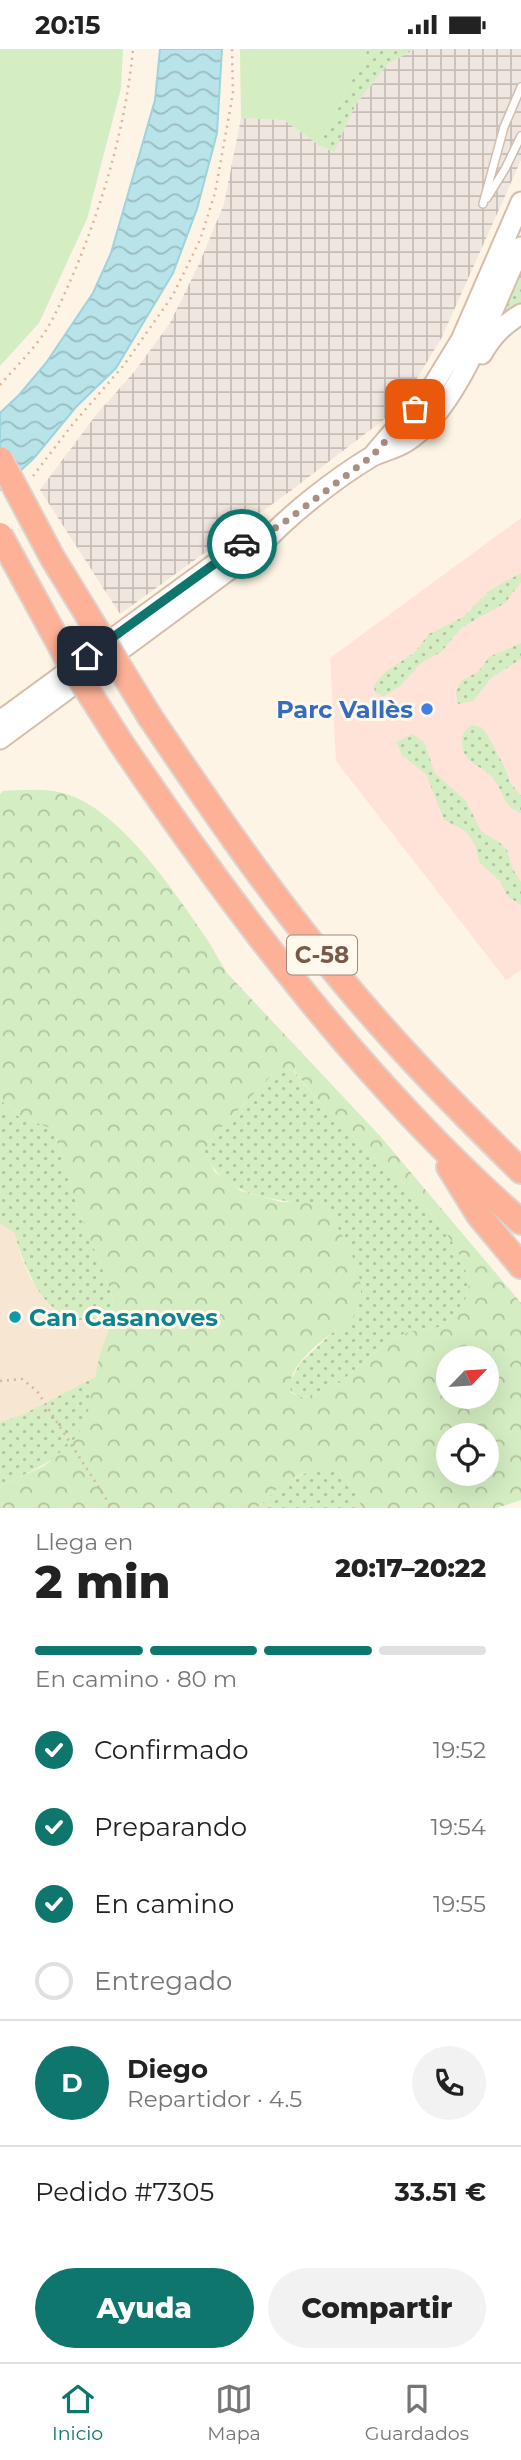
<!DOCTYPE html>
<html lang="es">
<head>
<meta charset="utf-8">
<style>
  :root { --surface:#fff; --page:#f2f2f2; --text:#222; --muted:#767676; --line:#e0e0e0; --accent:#0f766e }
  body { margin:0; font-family:Montserrat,sans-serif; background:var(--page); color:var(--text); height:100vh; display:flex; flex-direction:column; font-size:26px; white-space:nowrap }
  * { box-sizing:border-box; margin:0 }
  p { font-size:23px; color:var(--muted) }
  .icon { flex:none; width:38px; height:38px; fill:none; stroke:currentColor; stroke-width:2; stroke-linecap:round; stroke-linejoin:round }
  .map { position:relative; height:1459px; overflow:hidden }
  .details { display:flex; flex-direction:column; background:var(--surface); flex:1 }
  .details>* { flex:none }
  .needle { width:46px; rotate:65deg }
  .fabs { position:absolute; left:436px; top:1297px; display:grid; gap:14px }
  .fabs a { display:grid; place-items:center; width:63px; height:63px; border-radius:50%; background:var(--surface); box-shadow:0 7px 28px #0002; font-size:35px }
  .pin { position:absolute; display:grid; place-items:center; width:60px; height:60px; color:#fff; margin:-30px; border-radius:14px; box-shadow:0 4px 10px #0006 }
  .courier { position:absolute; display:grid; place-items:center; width:70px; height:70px; margin:-35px; border:5px solid #0f766e; border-radius:50%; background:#fff; color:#222; box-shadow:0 2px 9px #0007 }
  .headline em { font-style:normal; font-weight:800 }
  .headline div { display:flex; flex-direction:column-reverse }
  .headline { display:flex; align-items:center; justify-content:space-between; height:119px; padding:0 35px }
  h1 { font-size:46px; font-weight:800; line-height:52px }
  .bar { display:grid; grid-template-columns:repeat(4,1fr); gap:10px 7px; align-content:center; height:84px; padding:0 35px }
  .bar i { height:9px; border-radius:5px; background:var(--line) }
  .bar .on { background:var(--accent) }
  .bar p { grid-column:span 4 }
  .line { display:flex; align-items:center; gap:18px; padding:0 35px; border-top:2px solid var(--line) }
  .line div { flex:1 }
  .round { display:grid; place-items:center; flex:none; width:74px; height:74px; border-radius:37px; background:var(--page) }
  ol { padding:0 35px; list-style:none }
  li { display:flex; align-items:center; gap:21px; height:77px }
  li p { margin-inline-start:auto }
  li .icon { padding:7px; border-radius:50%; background:var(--accent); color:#fff; stroke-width:4 }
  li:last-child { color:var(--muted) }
  li i { width:38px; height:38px; border:4px solid var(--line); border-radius:50% }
  .button { display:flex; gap:14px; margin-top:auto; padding:14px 35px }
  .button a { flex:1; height:80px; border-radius:42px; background:var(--accent); color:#fff; font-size:28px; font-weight:800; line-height:80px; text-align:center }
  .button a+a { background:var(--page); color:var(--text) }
  .status { display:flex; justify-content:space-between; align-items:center; height:49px; padding:0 35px; background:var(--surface); direction:ltr }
  .status svg { height:19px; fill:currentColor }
  .dock { display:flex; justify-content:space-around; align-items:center; height:98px; border-top:2px solid var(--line); background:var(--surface); font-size:19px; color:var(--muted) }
  .dock a { display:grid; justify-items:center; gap:4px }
  .dock .on { color:var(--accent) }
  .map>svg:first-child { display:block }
  .residential { fill:#f6e6d2 }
  .commercial { fill:#ffe3d8 }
  .industrial { fill:url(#industrial-grid) }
  .grass { fill:url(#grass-dots) }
  .forest { fill:url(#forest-crowns); fill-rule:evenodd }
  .green { fill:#d4edc2 }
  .water { fill:url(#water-waves); stroke:#9dd3dc; stroke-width:2 }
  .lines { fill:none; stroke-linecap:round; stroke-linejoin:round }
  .lane-casing { stroke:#d3bdac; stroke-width:10 }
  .secondary-casing { stroke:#d6bdaa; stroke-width:23 }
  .highway-casing { stroke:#dcd4cf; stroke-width:28 }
  .path { stroke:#dbb49d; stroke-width:2.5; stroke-dasharray:2 5; stroke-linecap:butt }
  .lane { stroke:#fff; stroke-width:7 }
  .secondary { stroke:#fff; stroke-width:19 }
  .highway { stroke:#fdb197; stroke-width:24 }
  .highway-bridge-casing { stroke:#dcd4cf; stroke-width:28; stroke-linecap:butt }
  .highway-bridge { stroke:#fdb197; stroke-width:24 }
  .done { stroke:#a88f7f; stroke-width:7; stroke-dasharray:0 12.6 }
  .route { stroke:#0f766e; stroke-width:9 }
  .shop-dot { fill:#3f7fe0; stroke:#fff8ed; stroke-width:2.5 }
  .culture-dot { fill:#0f9aa8; stroke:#fff8ed; stroke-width:2.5 }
  .labels { text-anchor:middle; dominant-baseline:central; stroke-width:6; stroke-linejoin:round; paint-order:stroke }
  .shield { fill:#fff8ed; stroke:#a1897a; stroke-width:2 }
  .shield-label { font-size:23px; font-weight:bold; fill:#795948 }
  .shop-label { font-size:24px; font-weight:bold; fill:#366cbe; stroke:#fff8ed; text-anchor:end }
  .culture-label { font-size:24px; font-weight:bold; fill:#0d838f; stroke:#fff8ed; text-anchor:start }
</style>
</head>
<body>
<div class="status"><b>20:15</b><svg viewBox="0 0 49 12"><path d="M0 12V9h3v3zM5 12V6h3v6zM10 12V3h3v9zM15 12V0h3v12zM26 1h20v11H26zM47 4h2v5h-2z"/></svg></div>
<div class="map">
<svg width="521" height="1459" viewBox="0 0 521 1459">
  <defs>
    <pattern id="industrial-grid" width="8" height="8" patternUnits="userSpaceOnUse" patternTransform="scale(1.75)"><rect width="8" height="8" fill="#eee6df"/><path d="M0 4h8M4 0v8" fill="none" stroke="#c6bdb7"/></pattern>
    <pattern id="grass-dots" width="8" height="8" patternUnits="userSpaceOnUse" patternTransform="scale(1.75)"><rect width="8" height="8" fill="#d4edc2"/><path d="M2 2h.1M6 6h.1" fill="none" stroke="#b1c3a0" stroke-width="1.8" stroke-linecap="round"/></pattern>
    <pattern id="forest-crowns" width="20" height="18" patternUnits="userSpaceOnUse" patternTransform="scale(1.75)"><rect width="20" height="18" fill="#d4edc2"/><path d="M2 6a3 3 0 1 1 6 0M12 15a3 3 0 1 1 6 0" fill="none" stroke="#b1c3a0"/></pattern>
    <pattern id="water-waves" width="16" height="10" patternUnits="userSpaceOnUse" patternTransform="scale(1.75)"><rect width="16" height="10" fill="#b7e3e9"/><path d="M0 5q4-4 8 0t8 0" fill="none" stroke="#9abbbf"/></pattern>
  </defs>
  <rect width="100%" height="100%" fill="#fef4e5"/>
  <path class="residential" d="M 0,1175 L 14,1183 L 22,1210 L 30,1229 L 48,1251 L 74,1270 L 95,1270 L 114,1266 L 95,1328 L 22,1366 L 0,1373 Z"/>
  <path class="commercial" d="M 521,469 L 521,921 L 506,931 L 336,712 L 330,609 Z"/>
  <path class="industrial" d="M 415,0 L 521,0 L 521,111 L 442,288 L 399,359 L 289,443 L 120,565 L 40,441 L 96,366 L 135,322 L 170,274 L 200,213 L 224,155 L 241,69 L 284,71 L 319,96 L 333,103 L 356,55 L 388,15 Z"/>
  <g class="grass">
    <path d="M 368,0 L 415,0 L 388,15 L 356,55 L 334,103 L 319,96 Z"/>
    <path d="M 521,210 L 521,256 L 499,265 Z"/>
    <path d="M 521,524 L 521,533 L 505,554 L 461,579 L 441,603 L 421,614 L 400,637 L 384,647 L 376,644 L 373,637 L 385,623 L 414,604 L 429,585 L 463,568 L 490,541 Z"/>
    <path d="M 521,594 L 521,610 L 491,629 L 473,652 L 458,655 L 456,643 L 462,631 L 478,623 L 489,608 Z"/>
    <path d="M 472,676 L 481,678 L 488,687 L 506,721 L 510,734 L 521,747 L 521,764 C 501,756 505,745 494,730 C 483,716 463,716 462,694 C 462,685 465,680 472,676 Z"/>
    <path d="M 412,685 L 424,693 L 435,724 L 466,752 L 481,782 L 500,794 L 507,801 L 512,819 L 521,833 L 521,856 L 507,847 L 500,832 L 480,814 L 475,796 L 469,786 L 462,780 L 444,771 L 426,725 L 402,706 L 396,693 Z"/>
    <path d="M 283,1020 L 293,1021 L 318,1052 L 337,1068 L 368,1104 L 406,1136 L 434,1168 L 456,1198 L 470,1232 L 465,1252 L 445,1276 L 433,1280 L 411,1282 L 390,1291 L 339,1334 L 328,1341 L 312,1347 L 300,1348 L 291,1343 L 289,1335 L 300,1314 L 332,1284 L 352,1271 L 361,1242 L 353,1210 L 328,1160 C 281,1147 229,1156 204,1103 L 214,1086 L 273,1025 Z"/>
    <path d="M 0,1049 L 13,1065 L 53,1080 L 78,1159 L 111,1242 L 114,1266 C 102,1268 87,1273 75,1270 C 39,1262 23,1212 14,1183 L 0,1175 Z"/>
    <path d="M 95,1328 C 93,1343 92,1358 86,1372 C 72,1405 31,1423 0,1437 L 0,1373 L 22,1366 Z"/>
    <path d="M 318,1419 L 338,1422 L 353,1439 L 362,1459 L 257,1459 L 283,1434 Z"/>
  </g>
  <path class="forest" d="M 3,742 C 22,741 45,739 63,744 C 118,758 174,842 205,887 C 213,899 219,912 227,924 L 381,1088 L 521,1254 L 521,1451 L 497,1459 L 362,1459 L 353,1439 L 338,1422 C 302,1417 281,1434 257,1459 L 0,1459 L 0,1437 L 44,1417 L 74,1391 L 86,1372 L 100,1305 L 114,1266 L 111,1242 L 78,1159 L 53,1080 L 13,1065 L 0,1049 L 0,745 ZM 283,1020 L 294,1021 L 318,1052 L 337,1068 L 368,1104 L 406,1136 L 434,1168 L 456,1198 L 470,1232 L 465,1252 L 445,1276 L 433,1280 L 411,1282 L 390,1291 L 339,1334 L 328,1341 L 312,1347 L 300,1348 L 291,1344 C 285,1320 315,1297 332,1284 C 338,1279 345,1277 351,1272 C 358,1264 361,1251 361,1241 C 360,1213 340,1184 328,1160 L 304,1153 L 281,1153 L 241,1142 L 215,1123 L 204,1103 L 214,1086 L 273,1025 ZM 448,1309 L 486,1309 L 486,1348 L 448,1348 ZM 448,1386 L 486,1386 L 486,1424 L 448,1424 Z"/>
  <g class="green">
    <path d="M 0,0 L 123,0 L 121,39 L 87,170 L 39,274 L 0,317 Z"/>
    <path d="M 240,0 L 368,0 L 319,96 L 284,71 L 241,69 Z"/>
  </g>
  <path class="water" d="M 160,0 L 222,0 L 217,84 L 197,160 L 173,224 L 116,319 L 76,358 L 34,409 L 0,441 L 0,364 L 19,346 L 46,314 L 93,244 L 111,204 L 155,51 Z"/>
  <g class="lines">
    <defs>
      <g id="lane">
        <path d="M 487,149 L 505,120 L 521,87"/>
        <path d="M 483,155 L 504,78 L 521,38"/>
      </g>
      <g id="secondary">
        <path d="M 482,305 C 492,287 503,276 521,265"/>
        <path d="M 375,404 L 434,335 L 461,291 L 521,153"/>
        <path d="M 0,672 L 253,487 L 261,484"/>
        <path d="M 0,690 L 260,498 C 287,467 336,429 371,408 C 382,402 395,400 406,393 C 459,361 494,254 521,198"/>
      </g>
      <g id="highway">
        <path d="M 150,668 C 208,754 266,839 332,919 C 390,991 455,1057 521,1122"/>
        <path d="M 121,694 C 236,864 366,1037 521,1173"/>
        <path d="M 449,1118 L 478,1165 L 521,1217"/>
      </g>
    </defs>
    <use href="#lane" class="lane-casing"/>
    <use href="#secondary" class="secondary-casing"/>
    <use href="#highway" class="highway-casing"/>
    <g class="path">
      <path d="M 0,336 C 15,319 32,302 45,283 C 57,264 66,241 75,221 C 104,151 126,75 133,0"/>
      <path d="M 33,427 L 72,376 L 124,316 L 173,246 L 200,191 L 215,144 L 233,44 L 232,0"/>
      <path d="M 0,1332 L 22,1330 L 37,1342 L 112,1459"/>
    </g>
    <use href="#lane" class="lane"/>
    <use href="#secondary" class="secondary"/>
    <use href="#highway" class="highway"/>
    <defs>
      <g id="highway-bridge">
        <path d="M 0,410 L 52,508 L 150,668"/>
        <path d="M 0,486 L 67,609 L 121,694"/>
      </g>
    </defs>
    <use href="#highway-bridge" class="highway-bridge-casing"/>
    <use href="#highway-bridge" class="highway-bridge"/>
  </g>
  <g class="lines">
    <path class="done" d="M 242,495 L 253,486 L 278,478 L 372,407 L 415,360"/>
    <path class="route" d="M 87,607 L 242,495"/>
  </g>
  <circle class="shop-dot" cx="427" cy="660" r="7"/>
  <circle class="culture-dot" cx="15" cy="1268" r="7"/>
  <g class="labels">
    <rect class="shield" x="287" y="886.5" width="70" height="39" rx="5"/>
    <g class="shield-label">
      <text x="322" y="906">C-58</text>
    </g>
    <g class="shop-label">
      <text x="413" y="660">Parc Vallès</text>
    </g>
    <g class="culture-label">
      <text x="29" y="1268">Can Casanoves</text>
    </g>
  </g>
</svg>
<div class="fabs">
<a><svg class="needle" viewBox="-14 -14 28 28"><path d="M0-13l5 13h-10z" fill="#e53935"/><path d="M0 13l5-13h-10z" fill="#767676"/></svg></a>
<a><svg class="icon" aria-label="locate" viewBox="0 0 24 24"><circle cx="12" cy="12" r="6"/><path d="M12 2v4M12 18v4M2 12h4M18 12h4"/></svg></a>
</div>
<div class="pin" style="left:415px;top:360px;background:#ea580c"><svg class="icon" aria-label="bag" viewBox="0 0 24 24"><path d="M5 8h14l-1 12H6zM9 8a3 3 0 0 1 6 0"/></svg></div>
<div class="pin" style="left:87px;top:607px;background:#1f2937"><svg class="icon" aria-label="home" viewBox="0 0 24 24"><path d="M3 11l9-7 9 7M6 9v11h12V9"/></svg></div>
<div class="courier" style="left:242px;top:495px"><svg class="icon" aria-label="car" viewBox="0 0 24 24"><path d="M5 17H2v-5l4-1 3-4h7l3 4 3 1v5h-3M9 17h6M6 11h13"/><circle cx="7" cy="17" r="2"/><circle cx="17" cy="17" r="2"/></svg></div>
</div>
<section class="details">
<div class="headline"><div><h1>2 min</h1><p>Llega en</p></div><em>20:17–20:22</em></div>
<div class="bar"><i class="on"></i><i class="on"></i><i class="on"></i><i></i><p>En camino · 80 m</p></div>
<ol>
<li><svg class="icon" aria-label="check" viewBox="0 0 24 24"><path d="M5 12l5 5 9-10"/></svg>Confirmado<p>19:52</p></li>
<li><svg class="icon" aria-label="check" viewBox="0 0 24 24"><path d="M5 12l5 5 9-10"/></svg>Preparando<p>19:54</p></li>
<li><svg class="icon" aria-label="check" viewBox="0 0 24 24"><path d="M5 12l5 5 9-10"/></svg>En camino<p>19:55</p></li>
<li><i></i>Entregado</li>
</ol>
<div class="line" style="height:126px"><b class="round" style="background:var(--accent);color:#fff">D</b><div><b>Diego</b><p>Repartidor · 4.5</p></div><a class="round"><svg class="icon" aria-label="phone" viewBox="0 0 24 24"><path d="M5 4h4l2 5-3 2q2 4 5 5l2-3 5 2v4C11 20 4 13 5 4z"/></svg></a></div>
<div class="line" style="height:91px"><div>Pedido #7305</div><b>33.51 €</b></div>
<div class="button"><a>Ayuda</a><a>Compartir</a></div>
</section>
<nav class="dock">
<a class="on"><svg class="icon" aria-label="home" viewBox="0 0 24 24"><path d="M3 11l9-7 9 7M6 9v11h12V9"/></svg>Inicio</a>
<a><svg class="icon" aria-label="map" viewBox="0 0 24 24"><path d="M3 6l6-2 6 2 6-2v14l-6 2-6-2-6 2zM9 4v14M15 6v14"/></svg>Mapa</a>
<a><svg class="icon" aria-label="saved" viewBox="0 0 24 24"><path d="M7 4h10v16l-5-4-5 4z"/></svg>Guardados</a>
</nav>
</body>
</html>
